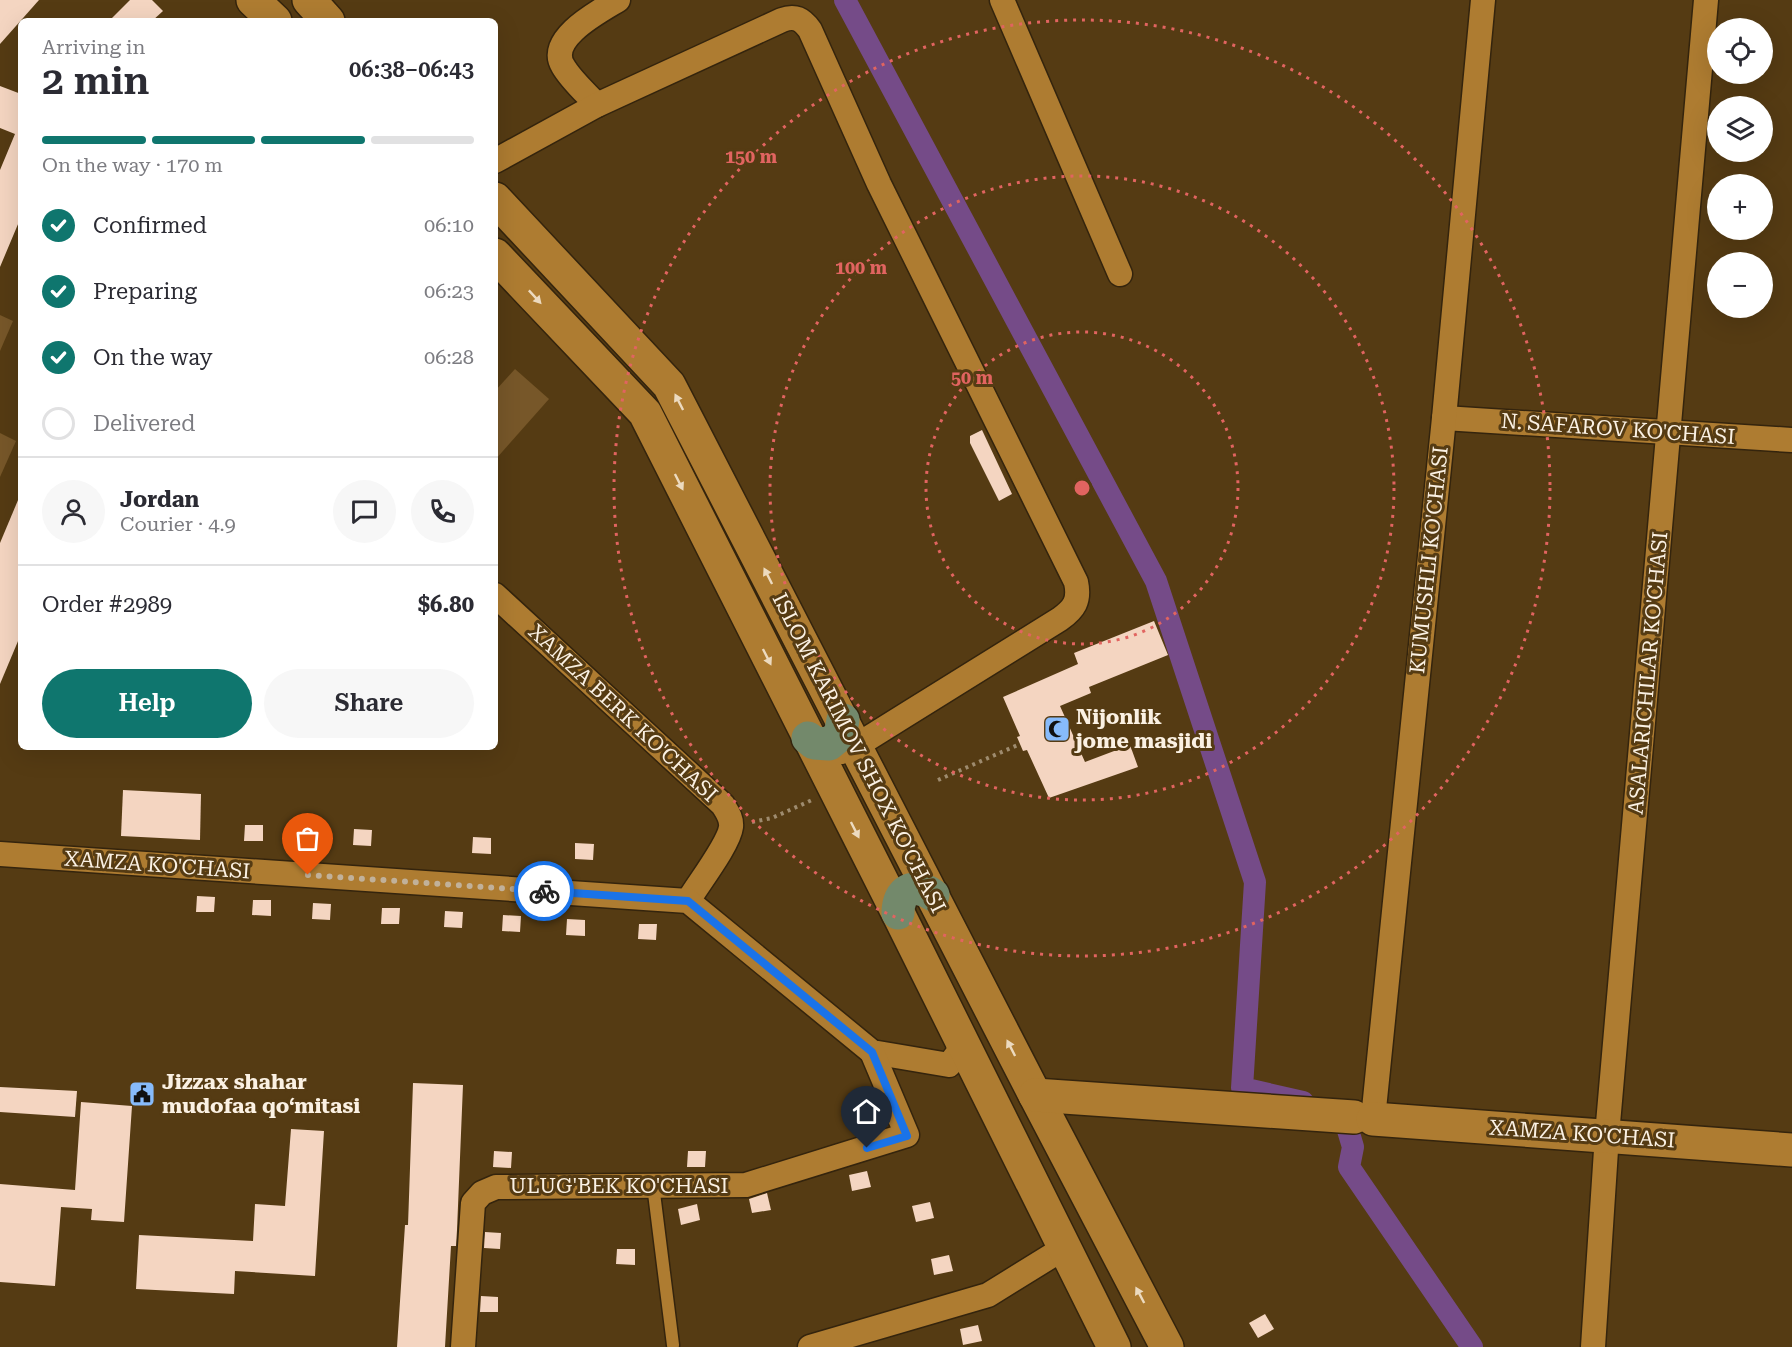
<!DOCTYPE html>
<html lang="en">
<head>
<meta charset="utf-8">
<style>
  :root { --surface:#fff; --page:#f7f7f7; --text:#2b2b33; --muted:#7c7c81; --line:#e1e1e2; --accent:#0f766e }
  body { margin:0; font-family:"Roboto Serif",serif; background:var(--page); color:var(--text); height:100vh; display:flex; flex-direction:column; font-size:22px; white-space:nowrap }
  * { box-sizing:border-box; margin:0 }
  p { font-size:20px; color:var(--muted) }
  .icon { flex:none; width:33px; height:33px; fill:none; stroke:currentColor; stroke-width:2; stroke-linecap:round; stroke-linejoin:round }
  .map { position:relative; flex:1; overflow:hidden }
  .panel { position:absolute; left:18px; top:18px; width:480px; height:732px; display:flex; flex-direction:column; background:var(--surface); border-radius:9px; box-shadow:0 6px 24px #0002 }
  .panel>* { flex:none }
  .fabs { position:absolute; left:1707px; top:18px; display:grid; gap:12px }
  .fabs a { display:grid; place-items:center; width:66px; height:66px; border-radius:50%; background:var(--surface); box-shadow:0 6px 24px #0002; font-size:30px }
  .pin { position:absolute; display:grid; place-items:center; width:51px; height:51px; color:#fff; margin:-62px -26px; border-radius:50% 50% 50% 0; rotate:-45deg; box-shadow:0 0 6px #0007 }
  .pin .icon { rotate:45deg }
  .courier { position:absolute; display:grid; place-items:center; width:60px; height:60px; margin:-30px; border:4px solid #1a73e8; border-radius:50%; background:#fff; color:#222; box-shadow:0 2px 8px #0007 }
  .head em { font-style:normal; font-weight:600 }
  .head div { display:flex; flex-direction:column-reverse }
  .head { display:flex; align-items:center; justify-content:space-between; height:102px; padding:0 24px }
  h1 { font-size:39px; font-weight:600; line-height:45px }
  .bar { display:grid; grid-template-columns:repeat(4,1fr); gap:9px 6px; align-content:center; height:72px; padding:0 24px }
  .bar i { height:8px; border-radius:4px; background:var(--line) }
  .bar .current { background:var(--accent) }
  .bar p { grid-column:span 4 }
  .line { display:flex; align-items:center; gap:15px; padding:0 24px; border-top:2px solid var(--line) }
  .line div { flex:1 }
  .round { display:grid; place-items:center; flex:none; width:63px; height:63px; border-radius:32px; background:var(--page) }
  ol { padding:0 24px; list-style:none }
  li { display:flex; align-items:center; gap:18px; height:66px }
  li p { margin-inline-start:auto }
  li .icon { padding:6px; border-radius:50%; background:var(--accent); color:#fff; stroke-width:4 }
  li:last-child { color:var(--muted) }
  li i { width:33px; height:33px; border:3px solid var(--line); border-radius:50% }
  .button { display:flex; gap:12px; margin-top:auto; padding:12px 24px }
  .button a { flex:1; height:69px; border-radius:36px; background:var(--accent); color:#fff; font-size:24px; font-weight:600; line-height:69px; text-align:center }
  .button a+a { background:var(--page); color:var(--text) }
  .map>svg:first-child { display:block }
  .green { fill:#775729 }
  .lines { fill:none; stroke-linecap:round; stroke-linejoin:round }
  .canal { stroke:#754b88; stroke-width:22 }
  .building { fill:#f4d5c1 }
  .service-casing { stroke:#34240d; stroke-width:15 }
  .minor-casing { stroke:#34240d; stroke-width:27 }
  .secondary-casing { stroke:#34240d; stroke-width:36 }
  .primary-casing { stroke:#34240d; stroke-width:36 }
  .path { stroke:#9e8b6e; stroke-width:4; stroke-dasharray:3 4.5; stroke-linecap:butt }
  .service { stroke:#ae7c31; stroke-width:12 }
  .minor { stroke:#ae7c31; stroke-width:24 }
  .secondary { stroke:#ae7c31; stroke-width:33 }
  .primary { stroke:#73896b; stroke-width:33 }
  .oneway { fill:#ecdabf }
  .done { stroke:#c1b19a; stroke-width:6; stroke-dasharray:0 10.8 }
  .route { stroke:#1a73e8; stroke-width:8 }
  .ring { fill:none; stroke:#e16460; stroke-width:3; stroke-dasharray:3 6 }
  .labels { text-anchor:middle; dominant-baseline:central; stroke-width:6; stroke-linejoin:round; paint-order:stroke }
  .street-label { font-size:21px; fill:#fbf1e3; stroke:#553b13 }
  .poi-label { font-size:21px; font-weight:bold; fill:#fbf1e3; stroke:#553b13; text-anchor:start }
  .centre { fill:#e16460; stroke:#553b13; stroke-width:3 }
  .ring-label { font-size:18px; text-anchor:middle; font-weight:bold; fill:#e16460; stroke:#553b13; stroke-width:6; stroke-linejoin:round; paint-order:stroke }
</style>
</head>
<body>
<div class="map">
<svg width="1792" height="1347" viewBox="0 0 1792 1347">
  <rect width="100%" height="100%" fill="#553b13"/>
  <g class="green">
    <path d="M 0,315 L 13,321 L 0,351 Z"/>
    <path d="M 515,369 L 549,399 L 495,460 L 495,391 Z"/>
    <path d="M 0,433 L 16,441 L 0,477 Z"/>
  </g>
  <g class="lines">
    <g class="canal">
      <path d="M 845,0 L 1156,581 L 1255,882 L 1242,1088 L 1303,1102"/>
      <path d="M 1336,1109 L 1342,1110 L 1353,1147 L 1349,1167 L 1472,1347"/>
    </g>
  </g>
  <g class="building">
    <path d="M 0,0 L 39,0 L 0,44 Z"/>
    <path d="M 130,0 L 152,0 L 163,11 L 152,21 L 109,21 Z"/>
    <path d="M 0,86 L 21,94 L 21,217 L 0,267 L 0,170 L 15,134 L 0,128 Z"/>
    <path d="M 982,430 L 1012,494 L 999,501 L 970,443 L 970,436 Z"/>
    <path d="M 21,493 L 21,634 L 0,684 L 0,543 Z"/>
    <path d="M 1154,621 L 1168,655 L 1089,687 L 1091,693 L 1060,706 L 1085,762 L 1130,745 L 1138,767 L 1049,798 L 1027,750 L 1023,751 L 1017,737 L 1020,736 L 1003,697 L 1078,664 L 1074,653 Z"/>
    <path d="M 123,790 L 201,794 L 200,840 L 121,836 Z"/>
    <path d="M 245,825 L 263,825 L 263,841 L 244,841 Z"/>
    <path d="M 354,829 L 372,830 L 371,846 L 353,845 Z"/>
    <path d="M 473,837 L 491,838 L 491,854 L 472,853 Z"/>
    <path d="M 575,843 L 594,844 L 593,860 L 575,859 Z"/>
    <path d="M 197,896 L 215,897 L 214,912 L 196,912 Z"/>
    <path d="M 253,900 L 271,900 L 271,916 L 252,915 Z"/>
    <path d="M 313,903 L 331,904 L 330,920 L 312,919 Z"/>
    <path d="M 382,908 L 400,908 L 399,924 L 381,924 Z"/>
    <path d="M 445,911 L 463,912 L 462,928 L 444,927 Z"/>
    <path d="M 503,915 L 521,916 L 520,932 L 502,931 Z"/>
    <path d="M 567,919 L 585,920 L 585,936 L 566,935 Z"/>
    <path d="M 639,924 L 657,924 L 656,940 L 638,939 Z"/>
    <path d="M 413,1083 L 463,1085 L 457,1230 L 456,1246 L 451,1246 L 445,1347 L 397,1347 L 405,1225 L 408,1225 Z"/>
    <path d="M 0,1087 L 77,1091 L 75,1117 L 0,1112 Z"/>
    <path d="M 81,1102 L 132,1106 L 124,1222 L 91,1220 L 92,1209 L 61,1207 L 55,1286 L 0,1282 L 0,1184 L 75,1190 Z"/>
    <path d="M 291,1129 L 324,1131 L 315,1276 L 235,1271 L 234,1294 L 136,1289 L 139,1235 L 253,1241 L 255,1204 L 285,1206 Z"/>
    <path d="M 494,1151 L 512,1152 L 511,1168 L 493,1167 Z"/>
    <path d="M 688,1151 L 706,1151 L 705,1167 L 687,1167 Z"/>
    <path d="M 867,1171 L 871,1187 L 852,1191 L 849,1175 Z"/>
    <path d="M 767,1193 L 771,1210 L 752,1213 L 749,1199 Z"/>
    <path d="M 930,1202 L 934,1218 L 916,1222 L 912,1206 Z"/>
    <path d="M 697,1204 L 700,1220 L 681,1225 L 678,1209 Z"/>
    <path d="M 485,1232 L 501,1233 L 500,1249 L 484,1248 Z"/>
    <path d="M 617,1249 L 635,1249 L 635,1265 L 616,1264 Z"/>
    <path d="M 949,1255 L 953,1271 L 934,1275 L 931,1259 Z"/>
    <path d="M 481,1296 L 498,1297 L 498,1312 L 480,1312 Z"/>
    <path d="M 1265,1314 L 1274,1329 L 1258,1338 L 1249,1323 Z"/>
    <path d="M 978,1325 L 982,1341 L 963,1345 L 960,1329 Z"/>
  </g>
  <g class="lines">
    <defs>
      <path id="service" d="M 653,1185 L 673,1345"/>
      <g id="minor">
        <path d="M 1002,0 L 1120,274"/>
        <path d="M 597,105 C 586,93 571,80 563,66 C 546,39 600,11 618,0"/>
        <path d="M 495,161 L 597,105 L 782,20 C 795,15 802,19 810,30 L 879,184 L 1076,582 C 1080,601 1074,609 1060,619 L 904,716 L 856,746 L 841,752"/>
        <path d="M 1444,418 L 1792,440"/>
        <path d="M 495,595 L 723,805 C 727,812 732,818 731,827 C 729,844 698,884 688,901"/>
        <path d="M 0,854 L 688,901 L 872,1052 L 949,1065 L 958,1053 L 960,1039"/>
        <path d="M 1373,1119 L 1444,418 L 1483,0"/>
        <path d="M 463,1347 L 473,1203 L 482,1193 L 496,1187 L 746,1185 L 907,1135 L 872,1052"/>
        <path d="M 810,1347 L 988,1295 L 1064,1248"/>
        <path d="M 1593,1347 L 1607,1135 L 1706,0"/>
      </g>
      <g id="secondary">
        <path d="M 253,0 L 275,21"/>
        <path d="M 309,0 L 328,21"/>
        <path d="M 495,199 L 669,385 L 1035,1095 L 1167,1347"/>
        <path d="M 495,255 L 645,413 L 898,913 L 1114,1347"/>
        <path d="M 1035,1095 L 1354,1117"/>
        <path d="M 1373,1119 L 1792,1150"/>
      </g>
      <g id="primary">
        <path d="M 808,738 L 814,743 L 829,744 L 840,735 L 843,720"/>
        <path d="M 898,913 C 898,890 914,882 933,895"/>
      </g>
    </defs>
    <use href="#service" class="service-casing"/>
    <use href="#minor" class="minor-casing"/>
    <use href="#secondary" class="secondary-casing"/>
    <use href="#primary" class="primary-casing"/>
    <g class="path">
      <path d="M 938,780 L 1020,744"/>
      <path d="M 752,822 L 772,818 L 812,800"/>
    </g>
    <use href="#service" class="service"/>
    <use href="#minor" class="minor"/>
    <use href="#secondary" class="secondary"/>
    <use href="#primary" class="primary"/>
  </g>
  <defs><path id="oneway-solid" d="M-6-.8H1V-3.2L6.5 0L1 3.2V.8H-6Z" transform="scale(1.5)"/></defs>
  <g class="oneway">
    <use href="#oneway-solid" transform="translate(535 297) rotate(47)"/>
    <use href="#oneway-solid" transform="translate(679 402) rotate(-117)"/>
    <use href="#oneway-solid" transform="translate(679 482) rotate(63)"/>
    <use href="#oneway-solid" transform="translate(768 576) rotate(-117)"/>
    <use href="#oneway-solid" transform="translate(767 657) rotate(63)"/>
    <use href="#oneway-solid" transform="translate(855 830) rotate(63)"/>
    <use href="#oneway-solid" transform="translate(1011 1048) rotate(-117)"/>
    <use href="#oneway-solid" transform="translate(1140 1295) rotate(-118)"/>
  </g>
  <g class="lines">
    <path class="done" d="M 308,875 L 544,891"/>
    <path class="route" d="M 544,891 L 688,901 L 872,1052 L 907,1136 L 867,1148"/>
  </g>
  <g class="ring">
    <circle cx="1082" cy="488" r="156"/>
    <circle cx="1082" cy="488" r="312"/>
    <circle cx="1082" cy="488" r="468"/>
  </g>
  <defs>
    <symbol id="mosque-square" viewBox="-11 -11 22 22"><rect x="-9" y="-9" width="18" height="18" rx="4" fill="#87bbfb" stroke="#553b13"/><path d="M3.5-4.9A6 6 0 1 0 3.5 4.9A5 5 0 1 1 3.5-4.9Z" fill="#111"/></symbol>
    <symbol id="civic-square" viewBox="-11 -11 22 22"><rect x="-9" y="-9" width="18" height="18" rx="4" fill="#87bbfb" stroke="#553b13"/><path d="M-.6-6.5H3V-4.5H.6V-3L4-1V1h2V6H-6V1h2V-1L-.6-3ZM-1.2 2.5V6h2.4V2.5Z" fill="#111"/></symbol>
  </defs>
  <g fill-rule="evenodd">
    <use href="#mosque-square" x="1042" y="714" width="30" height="30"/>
    <use href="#civic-square" x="127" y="1079" width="30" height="30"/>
  </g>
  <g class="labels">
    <g class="street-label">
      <text transform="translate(1618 429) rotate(4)">N. SAFAROV KO'CHASI</text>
      <text transform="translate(1429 560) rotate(-84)">KUMUSHLI KO'CHASI</text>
      <text transform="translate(1648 673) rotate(-85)">ASALARICHILAR KO'CHASI</text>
      <text transform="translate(623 713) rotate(43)">XAMZA BERK KO'CHASI</text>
      <text transform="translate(859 753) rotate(63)">ISLOM KARIMOV SHOX KO'CHASI</text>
      <text transform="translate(157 865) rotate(4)">XAMZA KO'CHASI</text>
      <text transform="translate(1582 1134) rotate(4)">XAMZA KO'CHASI</text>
      <text x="619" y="1186">ULUG'BEK KO'CHASI</text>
    </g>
    <g class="poi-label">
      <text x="1076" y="717">Nijonlik<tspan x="1076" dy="24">jome masjidi</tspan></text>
      <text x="162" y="1082">Jizzax shahar<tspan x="162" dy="24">mudofaa qoʻmitasi</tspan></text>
    </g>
  </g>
  <circle cx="1082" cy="488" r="9" class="centre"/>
  <g class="ring-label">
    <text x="751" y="163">150 m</text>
    <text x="861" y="274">100 m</text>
    <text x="972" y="384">50 m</text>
  </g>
</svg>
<div class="fabs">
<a><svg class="icon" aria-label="locate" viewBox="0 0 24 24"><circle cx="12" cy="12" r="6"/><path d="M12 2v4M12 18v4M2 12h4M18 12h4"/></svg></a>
<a><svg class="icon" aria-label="layers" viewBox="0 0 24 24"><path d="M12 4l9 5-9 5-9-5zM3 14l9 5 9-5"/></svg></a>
<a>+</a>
<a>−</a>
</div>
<div class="pin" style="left:308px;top:875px;background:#ea580c"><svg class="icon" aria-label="bag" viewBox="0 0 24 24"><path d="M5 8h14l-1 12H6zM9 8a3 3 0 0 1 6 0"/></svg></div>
<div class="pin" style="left:867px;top:1148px;background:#1f2937"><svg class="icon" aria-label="home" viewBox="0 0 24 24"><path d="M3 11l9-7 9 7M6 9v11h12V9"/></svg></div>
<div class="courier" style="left:544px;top:891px"><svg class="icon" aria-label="bike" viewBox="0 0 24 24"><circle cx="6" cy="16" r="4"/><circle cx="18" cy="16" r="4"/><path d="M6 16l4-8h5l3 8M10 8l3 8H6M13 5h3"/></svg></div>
<section class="panel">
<div class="head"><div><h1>2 min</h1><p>Arriving in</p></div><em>06:38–06:43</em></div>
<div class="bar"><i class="current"></i><i class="current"></i><i class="current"></i><i></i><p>On the way · 170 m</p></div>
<ol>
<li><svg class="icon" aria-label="check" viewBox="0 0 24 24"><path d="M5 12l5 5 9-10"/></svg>Confirmed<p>06:10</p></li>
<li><svg class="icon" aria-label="check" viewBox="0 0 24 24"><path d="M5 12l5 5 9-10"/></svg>Preparing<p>06:23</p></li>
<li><svg class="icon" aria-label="check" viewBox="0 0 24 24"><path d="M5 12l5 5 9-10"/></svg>On the way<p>06:28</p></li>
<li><i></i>Delivered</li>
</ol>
<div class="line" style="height:108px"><a class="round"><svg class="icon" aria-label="person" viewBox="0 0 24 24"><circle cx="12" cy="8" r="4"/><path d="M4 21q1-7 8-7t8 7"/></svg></a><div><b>Jordan</b><p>Courier · 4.9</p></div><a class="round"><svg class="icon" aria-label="chat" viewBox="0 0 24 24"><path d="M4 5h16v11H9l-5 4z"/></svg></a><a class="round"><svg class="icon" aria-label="phone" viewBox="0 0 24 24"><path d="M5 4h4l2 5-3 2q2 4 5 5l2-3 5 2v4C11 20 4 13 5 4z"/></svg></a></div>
<div class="line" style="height:78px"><div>Order #2989</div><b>$6.80</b></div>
<div class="button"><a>Help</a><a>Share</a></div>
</section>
</div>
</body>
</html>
